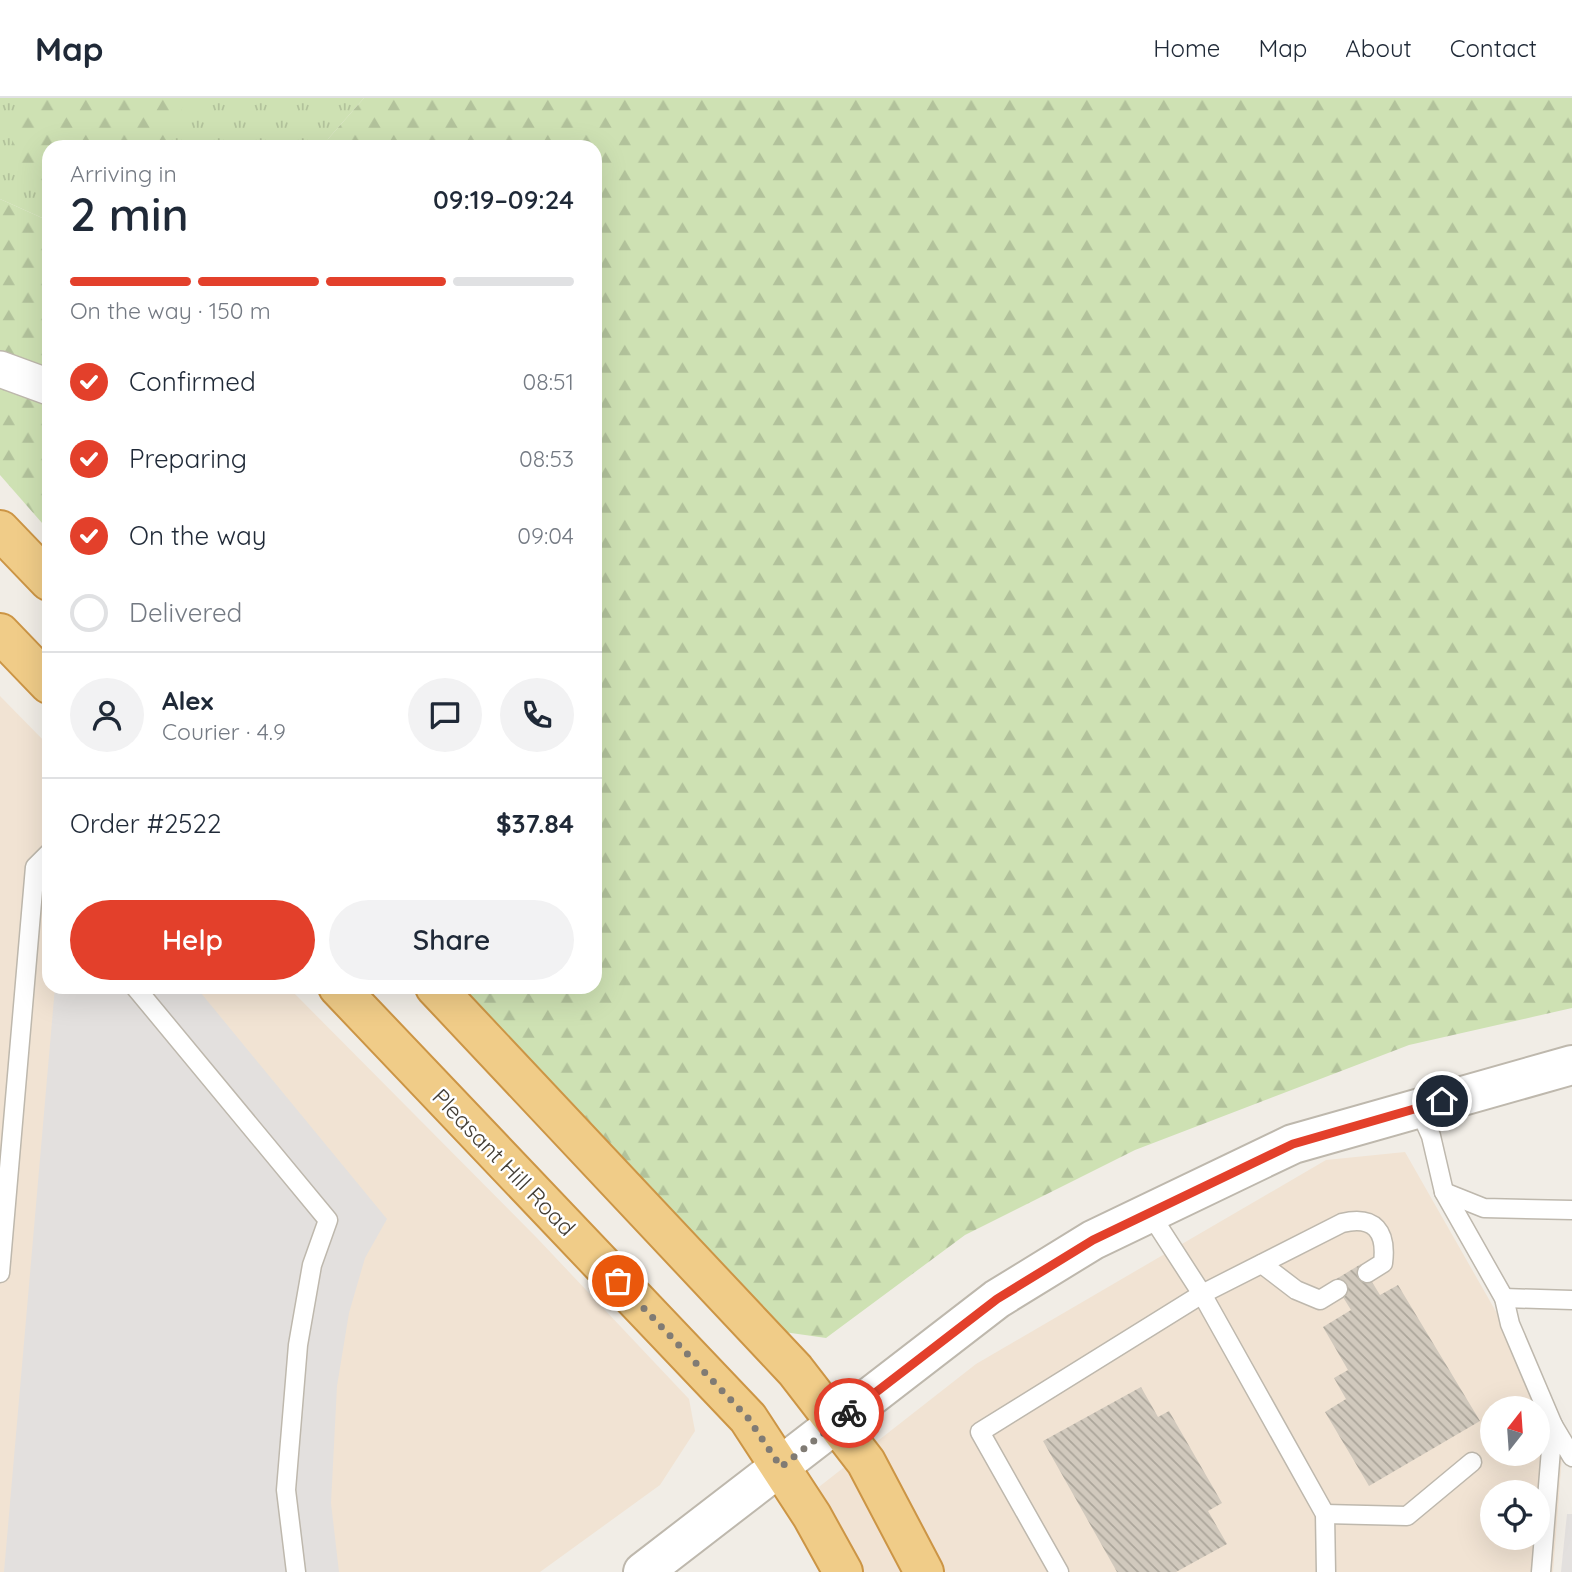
<!DOCTYPE html>
<html lang="en">
<head>
<meta charset="utf-8">
<style>
  :root { --surface:#fff; --page:#f2f2f3; --text:#1f2937; --muted:#747a83; --line:#e0e1e3; --accent:#e3402b }
  body { margin:0; font-family:Quicksand,sans-serif; background:var(--page); color:var(--text); height:100vh; display:flex; flex-direction:column; font-size:26px; white-space:nowrap }
  * { box-sizing:border-box; margin:0 }
  p { font-size:23px; color:var(--muted) }
  .icon { flex:none; width:38px; height:38px; fill:none; stroke:currentColor; stroke-width:2; stroke-linecap:round; stroke-linejoin:round }
  .map { position:relative; flex:1; overflow:hidden }
  .sheet { position:absolute; left:42px; top:42px; width:560px; height:854px; display:flex; flex-direction:column; background:var(--surface); border-radius:21px; box-shadow:0 7px 28px #0002 }
  .sheet>* { flex:none }
  .needle { width:46px; rotate:17deg }
  .tools { position:absolute; left:1480px; top:1298px; display:grid; gap:14px }
  .tools a { display:grid; place-items:center; width:70px; height:70px; border-radius:50%; background:var(--surface); box-shadow:0 7px 28px #0002; font-size:35px }
  .pin { position:absolute; display:grid; place-items:center; width:60px; height:60px; color:#fff; margin:-30px; border:4px solid #fff; border-radius:50%; box-shadow:0 2px 7px #0007 }
  .courier { position:absolute; display:grid; place-items:center; width:70px; height:70px; margin:-35px; border:5px solid #e3402b; border-radius:50%; background:#fff; color:#222; box-shadow:0 2px 9px #0007 }
  .headline em { font-style:normal; font-weight:600 }
  .headline div { display:flex; flex-direction:column-reverse }
  .headline { display:flex; align-items:center; justify-content:space-between; height:119px; padding:0 28px }
  h1 { font-size:46px; font-weight:600; line-height:52px }
  .bar { display:grid; grid-template-columns:repeat(4,1fr); gap:10px 7px; align-content:center; height:84px; padding:0 28px }
  .bar i { height:9px; border-radius:5px; background:var(--line) }
  .bar .current { background:var(--accent) }
  .bar p { grid-column:span 4 }
  .line { display:flex; align-items:center; gap:18px; padding:0 28px; border-top:2px solid var(--line) }
  .line div { flex:1 }
  .round { display:grid; place-items:center; flex:none; width:74px; height:74px; border-radius:37px; background:var(--page) }
  ol { padding:0 28px; list-style:none }
  li { display:flex; align-items:center; gap:21px; height:77px }
  li p { margin-inline-start:auto }
  li .icon { padding:7px; border-radius:50%; background:var(--accent); color:#fff; stroke-width:4 }
  li:last-child { color:var(--muted) }
  li i { width:38px; height:38px; border:4px solid var(--line); border-radius:50% }
  .button { display:flex; gap:14px; margin-top:auto; padding:14px 28px }
  .button a { flex:1; height:80px; border-radius:42px; background:var(--accent); color:#fff; font-size:28px; font-weight:600; line-height:80px; text-align:center }
  .button a+a { background:var(--page); color:var(--text) }
  header { display:flex; align-items:center; gap:42px; box-sizing:border-box; height:98px; padding:0 35px; background:var(--surface); border-bottom:2px solid var(--line) }
  header strong { font-size:33px }
  nav { display:flex; gap:38px; margin-inline-start:auto; font-size:24px }
  .map>svg:first-child { display:block }
  .commercial { fill:#f1e3d3; fill-rule:evenodd }
  .grass { fill:url(#grass-tufts) }
  .forest { fill:url(#forest-firs) }
  .parking { fill:#e3e0de }
  .building { fill:url(#building-back-hatch) }
  .lines { fill:none; stroke-linecap:round; stroke-linejoin:round }
  .service-casing { stroke:#beb8ad; stroke-width:21 }
  .minor-casing { stroke:#beb8ad; stroke-width:38 }
  .tertiary-casing { stroke:#beb8ad; stroke-width:42 }
  .trunk-casing { stroke:#cc9545; stroke-width:42 }
  .service { stroke:#fff; stroke-width:18 }
  .minor { stroke:#fff; stroke-width:35 }
  .tertiary { stroke:#fff; stroke-width:38 }
  .trunk { stroke:#f0cc88; stroke-width:38 }
  .done { stroke:#807b74; stroke-width:7; stroke-dasharray:0 12.6 }
  .route { stroke:#e3402b; stroke-width:9 }
  .labels { text-anchor:middle; dominant-baseline:central; stroke-width:5; stroke-linejoin:round; paint-order:stroke }
  .street-label { font-size:23px; fill:#433e36; stroke:#fff }
</style>
</head>
<body>
<header>
<strong>Map</strong>
<nav><a>Home</a><a>Map</a><a>About</a><a>Contact</a></nav>
</header>
<div class="map">
<svg width="1572" height="1474" viewBox="0 0 1572 1474">
  <defs>
    <pattern id="grass-tufts" width="24" height="20" patternUnits="userSpaceOnUse" patternTransform="scale(1.75)"><rect width="24" height="20" fill="#cee1b3"/><path d="M3 7l-1-3M5 7V3M7 7l1-3M15 17l-1-3M17 17v-4M19 17l1-3" fill="none" stroke="#b2c29b"/></pattern>
    <pattern id="forest-firs" width="22" height="20" patternUnits="userSpaceOnUse" patternTransform="scale(1.75)"><rect width="22" height="20" fill="#cee1b3"/><path d="M5 1l3.5 6h-7zM16 11l3.5 6h-7z" fill="#b2c29b"/></pattern>
    <pattern id="building-back-hatch" width="6" height="6" patternUnits="userSpaceOnUse" patternTransform="scale(1.75)"><rect width="6" height="6" fill="#d1c9bd"/><path d="M-1 5l2 2M0 0l6 6M5-1l2 2" fill="none" stroke="#aba59a"/></pattern>
  </defs>
  <rect width="100%" height="100%" fill="#f1ede6"/>
  <g class="commercial">
    <path d="M 0,598 L 49,648 L 49,889 L 288,889 L 537,1140 L 689,1301 L 695,1333 L 660,1387 L 540,1474 L 0,1474 Z"/>
    <path d="M 1405,1054 L 1564,1333 L 1553,1474 L 860,1474 L 815,1392 L 976,1266 L 1326,1062 ZM 1493,1311 L 1538,1311 L 1538,1356 L 1493,1356 ZM 1493,1395 L 1538,1395 L 1538,1440 L 1493,1440 Z"/>
  </g>
  <path class="grass" d="M 0,0 L 364,0 L 328,41 L 327,49 L 49,49 L 49,123 L 0,101 Z"/>
  <g class="forest">
    <path d="M 18,0 L 187,0 L 165,49 L 49,49 L 49,88 L 10,61 Z"/>
    <path d="M 364,0 L 1572,0 L 1572,910 L 1409,947 L 1135,1052 L 965,1137 L 826,1240 L 784,1234 L 453,889 L 595,889 L 595,49 L 327,49 L 328,41 Z"/>
    <path d="M 0,101 L 49,123 L 49,433 L 0,377 Z"/>
  </g>
  <g class="parking">
    <path d="M 55,889 L 196,889 L 387,1121 L 365,1160 L 349,1215 L 337,1288 L 331,1405 L 339,1474 L 4,1474 Z"/>
    <path d="M 1567,1416 L 1572,1416 L 1572,1474 L 1561,1474 Z"/>
  </g>
  <g class="building">
    <path d="M 1361,1166 L 1380,1197 L 1398,1187 L 1480,1323 L 1369,1388 L 1325,1314 L 1346,1301 L 1334,1280 L 1348,1272 L 1323,1229 L 1351,1212 L 1333,1183 Z"/>
    <path d="M 1141,1289 L 1158,1319 L 1169,1313 L 1222,1405 L 1208,1413 L 1227,1446 L 1176,1474 L 1117,1474 L 1043,1343 Z"/>
  </g>
  <g class="lines">
    <defs>
      <g id="service">
        <path d="M 135,889 L 328,1122 L 312,1167 L 298,1247 L 286,1392 L 296,1474"/>
        <path d="M 1418,1009 L 1431,1038 L 1444,1094 L 1504,1200 L 1510,1226 L 1553,1327"/>
        <path d="M 1444,1094 L 1484,1110 L 1572,1112"/>
        <path d="M 1149,1114 L 1202,1196 L 1325,1416 L 1326,1474"/>
        <path d="M 1262,1166 L 1296,1192 L 1320,1202 L 1338,1191"/>
        <path d="M 0,1175 L 35,769 L 49,755"/>
        <path d="M 1504,1200 L 1572,1202"/>
        <path d="M 1325,1416 L 1407,1418 L 1472,1364"/>
        <path d="M 1059,1474 L 980,1334 L 1202,1196 L 1342,1125 C 1375,1117 1387,1134 1383,1165 L 1367,1175"/>
        <path d="M 1541,1474 L 1553,1327 L 1572,1359"/>
      </g>
      <path id="minor" d="M 0,271 L 49,289"/>
      <path id="tertiary" d="M 643,1474 L 997,1201 L 1093,1142 L 1293,1046 L 1572,967"/>
      <g id="trunk">
        <path d="M 0,432 L 49,483"/>
        <path d="M 0,535 L 49,586"/>
        <path d="M 338,889 L 748,1320 L 812,1418 L 843,1474"/>
        <path d="M 435,889 L 795,1272 L 866,1364 L 924,1474"/>
      </g>
    </defs>
    <use href="#service" class="service-casing"/>
    <use href="#minor" class="minor-casing"/>
    <use href="#tertiary" class="tertiary-casing"/>
    <use href="#trunk" class="trunk-casing"/>
    <use href="#service" class="service"/>
    <use href="#minor" class="minor"/>
    <use href="#tertiary" class="tertiary"/>
    <use href="#trunk" class="trunk"/>
  </g>
  <g class="lines">
    <path class="done" d="M 618,1183 L 748,1320 L 781,1369 L 849,1315"/>
    <path class="route" d="M 849,1315 L 997,1201 L 1093,1142 L 1293,1046 L 1442,1003"/>
  </g>
  <g class="labels">
    <g class="street-label">
      <text transform="translate(504 1064) rotate(46)">Pleasant Hill Road</text>
    </g>
  </g>
</svg>
<div class="tools">
<a><svg class="needle" viewBox="-14 -14 28 28"><path d="M0-13l5 13h-10z" fill="#e53935"/><path d="M0 13l5-13h-10z" fill="#747a83"/></svg></a>
<a><svg class="icon" aria-label="locate" viewBox="0 0 24 24"><circle cx="12" cy="12" r="6"/><path d="M12 2v4M12 18v4M2 12h4M18 12h4"/></svg></a>
</div>
<div class="pin" style="left:618px;top:1183px;background:#ea580c"><svg class="icon" aria-label="bag" viewBox="0 0 24 24"><path d="M5 8h14l-1 12H6zM9 8a3 3 0 0 1 6 0"/></svg></div>
<div class="pin" style="left:1442px;top:1003px;background:#1f2937"><svg class="icon" aria-label="home" viewBox="0 0 24 24"><path d="M3 11l9-7 9 7M6 9v11h12V9"/></svg></div>
<div class="courier" style="left:849px;top:1315px"><svg class="icon" aria-label="bike" viewBox="0 0 24 24"><circle cx="6" cy="16" r="4"/><circle cx="18" cy="16" r="4"/><path d="M6 16l4-8h5l3 8M10 8l3 8H6M13 5h3"/></svg></div>
<section class="sheet">
<div class="headline"><div><h1>2 min</h1><p>Arriving in</p></div><em>09:19–09:24</em></div>
<div class="bar"><i class="current"></i><i class="current"></i><i class="current"></i><i></i><p>On the way · 150 m</p></div>
<ol>
<li><svg class="icon" aria-label="check" viewBox="0 0 24 24"><path d="M5 12l5 5 9-10"/></svg>Confirmed<p>08:51</p></li>
<li><svg class="icon" aria-label="check" viewBox="0 0 24 24"><path d="M5 12l5 5 9-10"/></svg>Preparing<p>08:53</p></li>
<li><svg class="icon" aria-label="check" viewBox="0 0 24 24"><path d="M5 12l5 5 9-10"/></svg>On the way<p>09:04</p></li>
<li><i></i>Delivered</li>
</ol>
<div class="line" style="height:126px"><a class="round"><svg class="icon" aria-label="person" viewBox="0 0 24 24"><circle cx="12" cy="8" r="4"/><path d="M4 21q1-7 8-7t8 7"/></svg></a><div><b>Alex</b><p>Courier · 4.9</p></div><a class="round"><svg class="icon" aria-label="chat" viewBox="0 0 24 24"><path d="M4 5h16v11H9l-5 4z"/></svg></a><a class="round"><svg class="icon" aria-label="phone" viewBox="0 0 24 24"><path d="M5 4h4l2 5-3 2q2 4 5 5l2-3 5 2v4C11 20 4 13 5 4z"/></svg></a></div>
<div class="line" style="height:91px"><div>Order #2522</div><b>$37.84</b></div>
<div class="button"><a>Help</a><a>Share</a></div>
</section>
</div>
</body>
</html>
